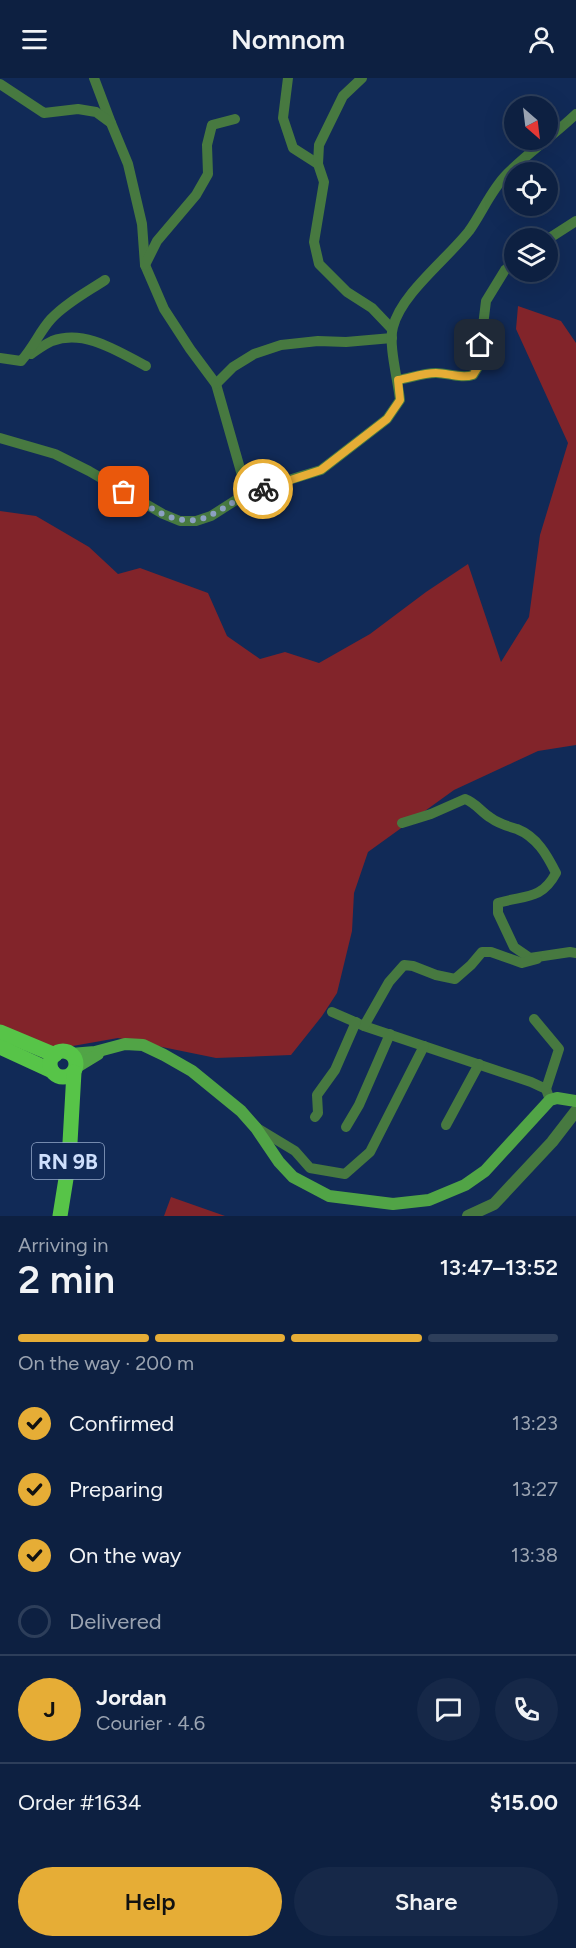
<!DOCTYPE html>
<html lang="en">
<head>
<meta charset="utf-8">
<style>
  :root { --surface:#0d2041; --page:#162848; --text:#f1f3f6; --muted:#9aa3b1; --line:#2d3e5a; --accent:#e6ad36 }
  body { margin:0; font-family:Figtree,sans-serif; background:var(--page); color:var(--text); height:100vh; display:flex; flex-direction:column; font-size:22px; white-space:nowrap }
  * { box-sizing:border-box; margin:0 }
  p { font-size:20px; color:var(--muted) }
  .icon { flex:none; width:33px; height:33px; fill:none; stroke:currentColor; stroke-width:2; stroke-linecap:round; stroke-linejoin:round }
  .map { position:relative; height:1138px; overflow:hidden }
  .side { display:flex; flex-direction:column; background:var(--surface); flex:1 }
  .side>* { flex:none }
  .needle { width:39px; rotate:152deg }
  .buttons { position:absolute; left:504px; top:18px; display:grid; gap:12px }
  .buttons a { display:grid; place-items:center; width:54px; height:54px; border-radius:50%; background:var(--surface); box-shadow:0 6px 24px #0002,0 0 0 2px var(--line); font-size:30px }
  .pin { position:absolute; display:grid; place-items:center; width:51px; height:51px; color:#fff; margin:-26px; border-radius:12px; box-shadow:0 3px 9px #0006 }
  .courier { position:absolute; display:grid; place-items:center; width:60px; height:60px; margin:-30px; border:4px solid #e6ad36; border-radius:50%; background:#fff; color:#222; box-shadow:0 2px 8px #0007 }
  .summary em { font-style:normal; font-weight:600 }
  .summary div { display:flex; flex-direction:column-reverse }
  .summary { display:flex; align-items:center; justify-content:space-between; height:102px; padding:0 18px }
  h1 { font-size:39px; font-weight:600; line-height:45px }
  .bar { display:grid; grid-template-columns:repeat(4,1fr); gap:9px 6px; align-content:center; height:72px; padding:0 18px }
  .bar i { height:8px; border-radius:4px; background:var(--line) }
  .bar .on { background:var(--accent) }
  .bar p { grid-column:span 4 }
  .line { display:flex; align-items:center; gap:15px; padding:0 18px; border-top:2px solid var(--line) }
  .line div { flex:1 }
  .round { display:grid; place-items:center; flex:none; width:63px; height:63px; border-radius:32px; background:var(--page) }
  ol { padding:0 18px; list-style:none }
  li { display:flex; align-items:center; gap:18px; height:66px }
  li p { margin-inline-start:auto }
  li .icon { padding:6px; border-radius:50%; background:var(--accent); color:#111; stroke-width:4 }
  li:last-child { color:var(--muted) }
  li i { width:33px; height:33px; border:3px solid var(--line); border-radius:50% }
  .primary-button { display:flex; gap:12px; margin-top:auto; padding:12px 18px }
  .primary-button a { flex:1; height:69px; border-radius:36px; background:var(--accent); color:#111; font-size:24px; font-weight:600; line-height:69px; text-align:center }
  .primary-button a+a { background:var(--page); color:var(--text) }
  header { display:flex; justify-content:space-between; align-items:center; height:78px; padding:0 18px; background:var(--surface); font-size:27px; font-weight:600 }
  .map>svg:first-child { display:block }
  .green { fill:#82242a }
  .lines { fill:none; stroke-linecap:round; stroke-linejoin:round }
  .minor { stroke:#477940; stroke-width:10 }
  .tertiary { stroke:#477940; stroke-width:12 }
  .secondary { stroke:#51a446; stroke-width:12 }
  .primary { stroke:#57c448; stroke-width:15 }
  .done { stroke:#8ca0c2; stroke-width:6; stroke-dasharray:0 10.8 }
  .route { stroke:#e6ad36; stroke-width:8 }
  .labels { text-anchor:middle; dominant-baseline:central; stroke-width:4.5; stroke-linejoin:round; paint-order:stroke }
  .shield { fill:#112a57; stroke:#95a9ca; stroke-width:1.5 }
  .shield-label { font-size:21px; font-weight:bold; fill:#cedffc }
</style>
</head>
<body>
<header><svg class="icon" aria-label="menu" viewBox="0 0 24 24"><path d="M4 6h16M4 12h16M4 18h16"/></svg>Nomnom<svg class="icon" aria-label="person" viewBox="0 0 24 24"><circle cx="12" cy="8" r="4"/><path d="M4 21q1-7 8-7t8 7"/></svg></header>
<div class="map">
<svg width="576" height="1138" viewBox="0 0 576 1138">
  <rect width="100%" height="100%" fill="#112a57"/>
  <g class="green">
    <path d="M 518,228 L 561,243 L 576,265 L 576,667 L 538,673 L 454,712 L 368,774 L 354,815 L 352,853 L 337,915 L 322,938 L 291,977 L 216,980 L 118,960 L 33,975 L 0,955 L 0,433 L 36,438 L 89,469 L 118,496 L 140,490 L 208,515 L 227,558 L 260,581 L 285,574 L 319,585 L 370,556 L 426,514 L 468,486 L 501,584 L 529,539 L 540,457 L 568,365 L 516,251 Z"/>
    <path d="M 171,1119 L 225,1138 L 164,1138 Z"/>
  </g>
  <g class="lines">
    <g class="minor">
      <path d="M 94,0 L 111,45"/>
      <path d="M 288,0 L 283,40 L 293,70 L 318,86"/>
      <path d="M 362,0 L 343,18 L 319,67 L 318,86 L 324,104 L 314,164 L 319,186 L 347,214 L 372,230 L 392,251"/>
      <path d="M 0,6 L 44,35 L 78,31 L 96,34 L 111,45 L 128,86 L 142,146 L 145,187 L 164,231 L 190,271 L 216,306 L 247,415"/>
      <path d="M 548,161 L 576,143"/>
      <path d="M 145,187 L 157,163 L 196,117 L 208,96 L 207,67 L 212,47 L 235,41"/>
      <path d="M 31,276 C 37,272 45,266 52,263 C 85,251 117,273 146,288"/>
      <path d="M 0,280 L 21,283 C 33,270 40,253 51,241 C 66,225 87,214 105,202"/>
      <path d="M 398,302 C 410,300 423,295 436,295 C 448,295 461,301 473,297 L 478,289 L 486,223 L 505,192 L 514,185"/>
      <path d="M 216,306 L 233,289 L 254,276 L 281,267 L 318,263 L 346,264 L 392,260"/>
      <path d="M 0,360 L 55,376 L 89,393 L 163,436 L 180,443 L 196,443 L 211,438 L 247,415 L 321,392 L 387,341 L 400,322 C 398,302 388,266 393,249 C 401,216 447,181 469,153 C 482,135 491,112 507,96 C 528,75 554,57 576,36"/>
      <path d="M 402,745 L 431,736 L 465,721 C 476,725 481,734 491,740 C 499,746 507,748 517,751 C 537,759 547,777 556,795 C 541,823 524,817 498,825 L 498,835 L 514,869 L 530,880 L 570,874 L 576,875"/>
      <path d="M 332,934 L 364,948 L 531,1004 L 546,1011 L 550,1022"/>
      <path d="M 534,941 L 559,971 L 546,1011"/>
      <path d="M 364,948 L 389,904 L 404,887 L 413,888 L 436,897 L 455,901 L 471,887 L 482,874 L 491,874 L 522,885 L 537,881"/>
      <path d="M 315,1039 L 318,1035 L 317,1017 L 335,992 L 356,944"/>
      <path d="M 446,1047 L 479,986"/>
      <path d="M 346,1049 L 359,1027 L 390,956"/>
      <path d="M 257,1050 L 295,1073 L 310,1090 L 345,1096 L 370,1074 L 424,968"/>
    </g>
    <path class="tertiary" d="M 468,1138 L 494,1126 L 552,1064 L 576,1033"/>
    <g class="secondary">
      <path d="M 71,976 L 95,974 L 125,966 L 143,967 L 164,977 L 192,993 L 241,1033 L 256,1050 L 279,1084 L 293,1099 L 329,1118 L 393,1126 L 429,1122 L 465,1107 L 485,1093 L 550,1022 L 557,1020 L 576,1023"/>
      <path d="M 75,990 L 98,976"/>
    </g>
    <g class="primary">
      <path d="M 0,954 L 55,977"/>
      <path d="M 0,969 L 52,993"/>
      <circle cx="63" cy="986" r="13"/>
      <path d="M 60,1138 L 69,1082 L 74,994"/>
    </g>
  </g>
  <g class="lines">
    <path class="done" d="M 124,414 C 152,430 181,454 213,436 C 230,427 244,416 263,411"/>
    <path class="route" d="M 263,411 L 321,392 L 387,341 L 400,322 L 398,302 C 410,300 423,295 436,295 C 448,295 461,301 473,297 L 478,289 L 480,267"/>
  </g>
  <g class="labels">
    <rect class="shield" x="32" y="1065" width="72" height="36" rx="4.5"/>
    <g class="shield-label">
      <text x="68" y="1083">RN 9B</text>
    </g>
  </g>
</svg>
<div class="buttons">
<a><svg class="needle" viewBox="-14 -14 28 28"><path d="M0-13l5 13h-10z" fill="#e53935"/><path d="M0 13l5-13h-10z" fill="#9aa3b1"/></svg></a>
<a><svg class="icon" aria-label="locate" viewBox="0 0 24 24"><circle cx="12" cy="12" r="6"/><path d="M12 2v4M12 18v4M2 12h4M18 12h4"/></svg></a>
<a><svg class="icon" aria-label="layers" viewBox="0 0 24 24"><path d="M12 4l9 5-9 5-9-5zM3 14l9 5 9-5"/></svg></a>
</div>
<div class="pin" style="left:124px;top:414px;background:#ea580c"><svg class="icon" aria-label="bag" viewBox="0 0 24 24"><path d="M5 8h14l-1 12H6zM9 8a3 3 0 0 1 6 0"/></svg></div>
<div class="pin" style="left:480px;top:267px;background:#1f2937"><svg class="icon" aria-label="home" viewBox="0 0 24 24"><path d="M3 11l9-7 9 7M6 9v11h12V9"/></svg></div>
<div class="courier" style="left:263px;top:411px"><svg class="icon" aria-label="bike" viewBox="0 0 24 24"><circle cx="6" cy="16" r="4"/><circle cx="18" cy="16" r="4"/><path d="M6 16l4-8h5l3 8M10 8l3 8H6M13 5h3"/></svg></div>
</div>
<section class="side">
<div class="summary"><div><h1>2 min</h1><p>Arriving in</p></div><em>13:47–13:52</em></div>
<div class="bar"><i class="on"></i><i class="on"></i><i class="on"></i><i></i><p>On the way · 200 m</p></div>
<ol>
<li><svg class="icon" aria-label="check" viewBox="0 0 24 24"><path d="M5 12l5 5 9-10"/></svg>Confirmed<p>13:23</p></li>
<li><svg class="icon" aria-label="check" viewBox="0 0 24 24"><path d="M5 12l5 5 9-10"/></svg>Preparing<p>13:27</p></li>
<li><svg class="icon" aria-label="check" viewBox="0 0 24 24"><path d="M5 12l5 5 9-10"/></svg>On the way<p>13:38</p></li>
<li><i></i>Delivered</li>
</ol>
<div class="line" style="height:108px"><b class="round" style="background:var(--accent);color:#111">J</b><div><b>Jordan</b><p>Courier · 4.6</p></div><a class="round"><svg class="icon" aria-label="chat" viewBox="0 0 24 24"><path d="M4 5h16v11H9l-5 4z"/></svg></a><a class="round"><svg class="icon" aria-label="phone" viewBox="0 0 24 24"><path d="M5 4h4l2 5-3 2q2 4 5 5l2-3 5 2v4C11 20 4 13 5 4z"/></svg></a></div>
<div class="line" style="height:78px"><div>Order #1634</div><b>$15.00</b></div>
<div class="primary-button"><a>Help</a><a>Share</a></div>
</section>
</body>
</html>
